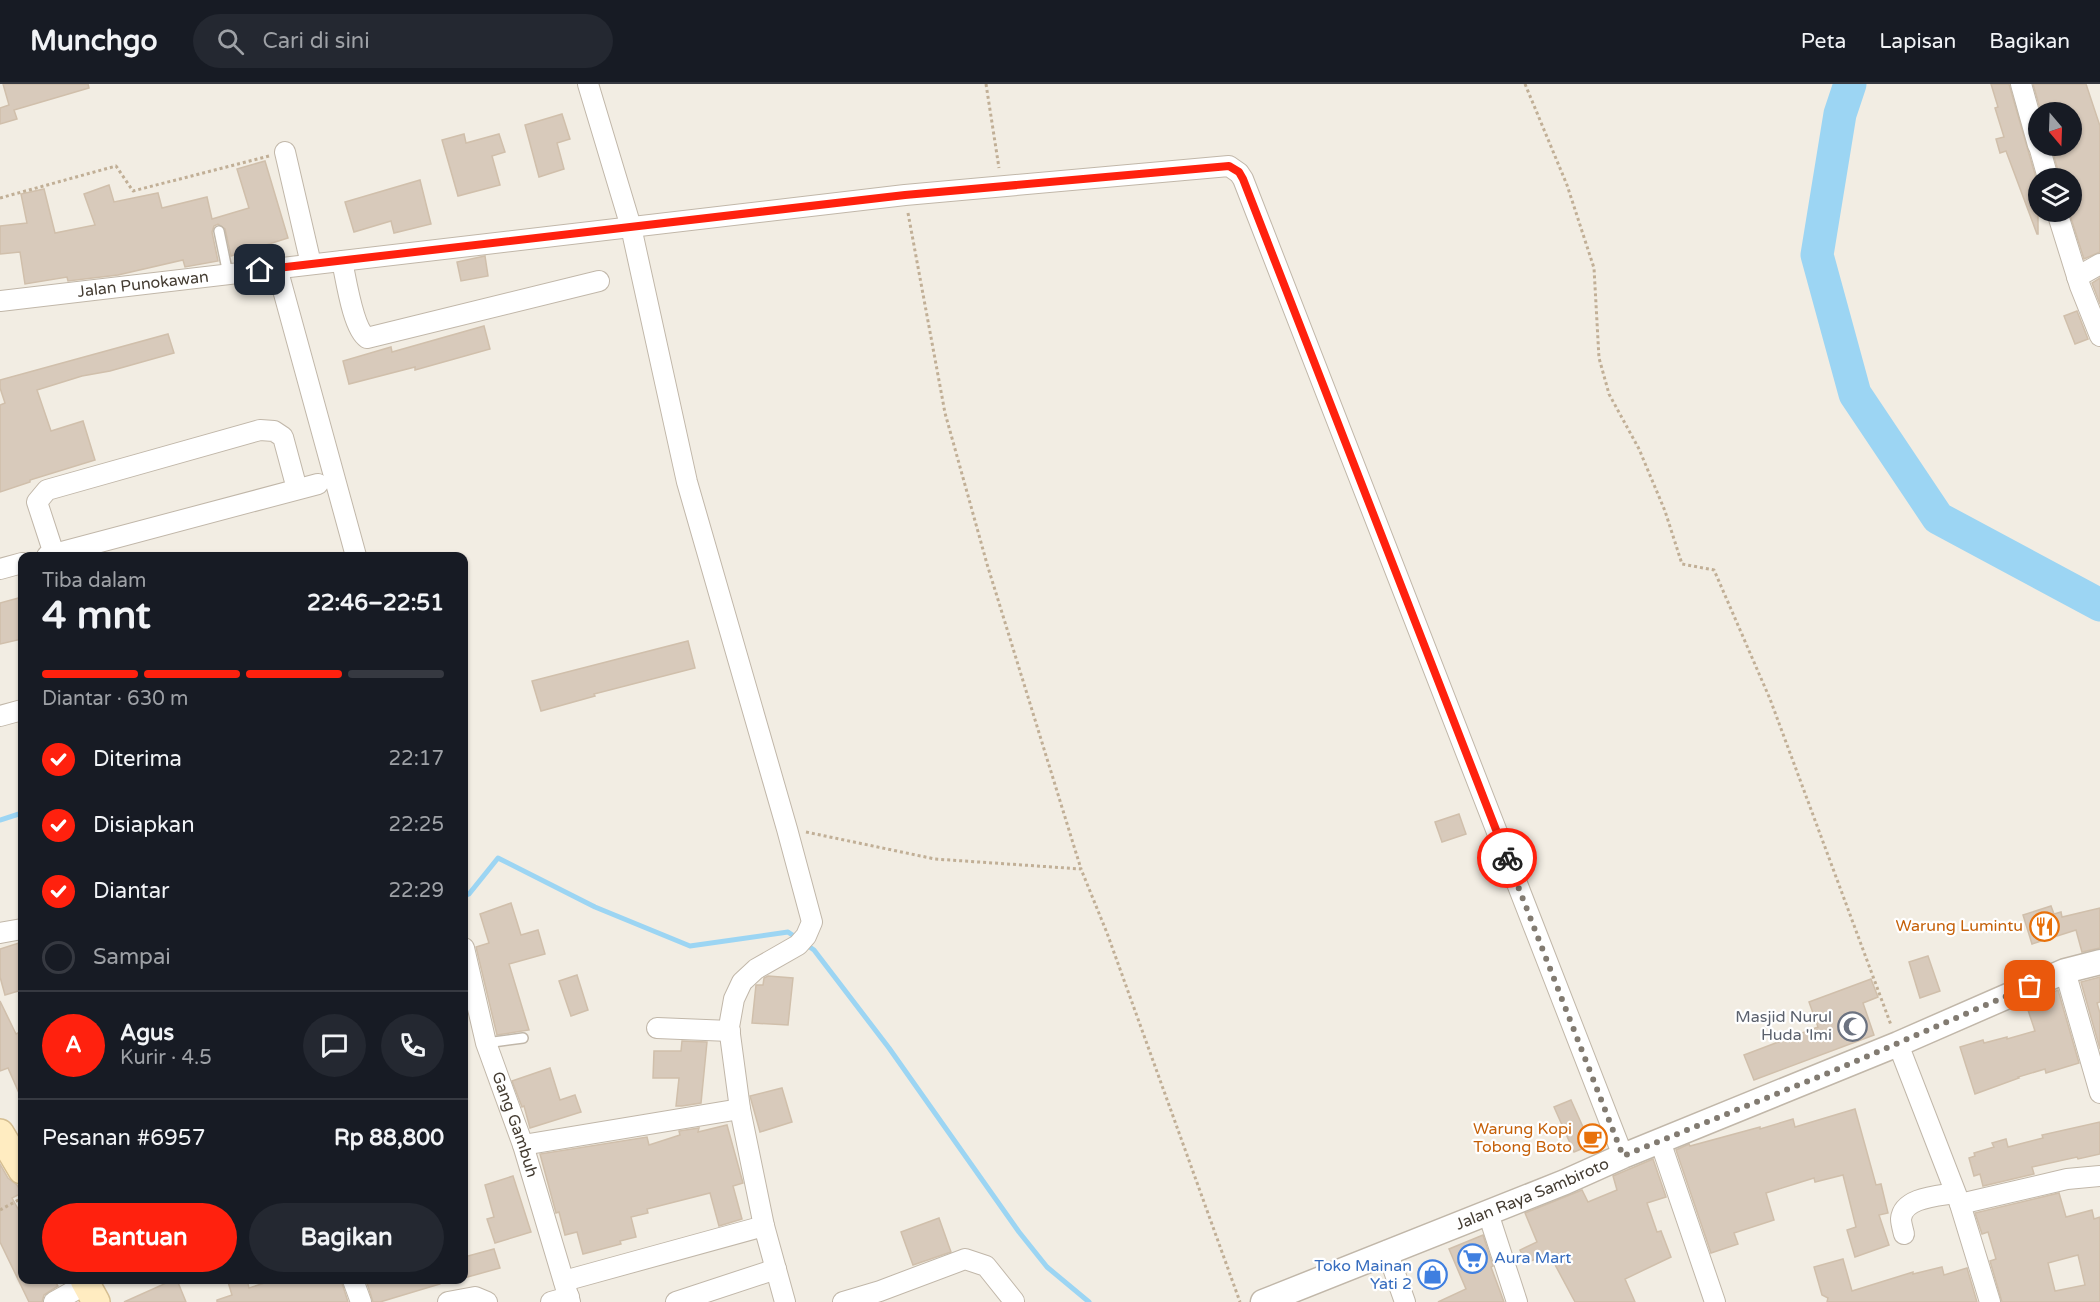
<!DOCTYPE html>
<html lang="id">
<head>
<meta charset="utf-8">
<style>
  :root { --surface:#171b24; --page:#242831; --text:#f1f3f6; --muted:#9ea1a6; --line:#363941; --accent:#ff210e }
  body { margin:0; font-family:"Varela Round",sans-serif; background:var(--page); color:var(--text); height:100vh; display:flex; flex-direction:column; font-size:22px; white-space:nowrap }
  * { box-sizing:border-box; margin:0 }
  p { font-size:20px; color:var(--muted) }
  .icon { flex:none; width:33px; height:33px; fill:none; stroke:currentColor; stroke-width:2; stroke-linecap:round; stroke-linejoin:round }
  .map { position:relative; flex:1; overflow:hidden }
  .drawer { position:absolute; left:18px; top:468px; width:450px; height:732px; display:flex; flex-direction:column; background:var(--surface); border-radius:12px; box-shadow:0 2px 4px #0004 }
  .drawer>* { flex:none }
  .needle { width:39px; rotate:161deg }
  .controls { position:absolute; left:2028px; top:18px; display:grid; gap:12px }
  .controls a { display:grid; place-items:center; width:54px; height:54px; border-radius:50%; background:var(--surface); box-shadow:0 2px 4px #0004; font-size:30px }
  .pin { position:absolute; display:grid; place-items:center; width:51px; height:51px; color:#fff; margin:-26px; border-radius:12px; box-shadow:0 3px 9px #0006 }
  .courier { position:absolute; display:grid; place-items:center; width:60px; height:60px; margin:-30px; border:4px solid #ff210e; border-radius:50%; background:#fff; color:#222; box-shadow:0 2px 8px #0007 }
  .head em { font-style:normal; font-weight:700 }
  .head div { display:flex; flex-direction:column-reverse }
  .head { display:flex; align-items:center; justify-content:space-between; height:102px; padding:0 24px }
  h1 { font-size:39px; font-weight:700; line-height:45px }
  .bar { display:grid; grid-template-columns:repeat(4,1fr); gap:9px 6px; align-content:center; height:72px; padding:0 24px }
  .bar i { height:8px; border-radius:4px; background:var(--line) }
  .bar .selected { background:var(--accent) }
  .bar p { grid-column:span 4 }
  .line { display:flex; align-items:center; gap:15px; padding:0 24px; border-top:2px solid var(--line) }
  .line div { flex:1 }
  .round { display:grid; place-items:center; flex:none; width:63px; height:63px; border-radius:32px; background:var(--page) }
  ol { padding:0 24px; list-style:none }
  li { display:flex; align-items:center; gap:18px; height:66px }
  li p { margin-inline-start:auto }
  li .icon { padding:6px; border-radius:50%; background:var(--accent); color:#fff; stroke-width:4 }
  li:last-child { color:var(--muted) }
  li i { width:33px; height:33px; border:3px solid var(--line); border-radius:50% }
  .cta { display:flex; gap:12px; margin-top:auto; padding:12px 24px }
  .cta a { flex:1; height:69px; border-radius:36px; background:var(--accent); color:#fff; font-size:24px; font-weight:700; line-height:69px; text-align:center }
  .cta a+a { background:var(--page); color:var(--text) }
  header { display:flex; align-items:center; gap:36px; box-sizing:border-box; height:84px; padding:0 30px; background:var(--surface); border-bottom:2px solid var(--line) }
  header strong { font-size:28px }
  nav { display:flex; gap:33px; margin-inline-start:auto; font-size:21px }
  .search { width:420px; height:54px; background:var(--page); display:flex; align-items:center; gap:15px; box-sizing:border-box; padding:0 21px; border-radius:33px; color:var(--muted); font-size:22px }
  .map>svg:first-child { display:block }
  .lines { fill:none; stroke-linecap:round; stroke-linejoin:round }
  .stream { stroke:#9cd5f3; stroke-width:5 }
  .river { stroke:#9cd5f3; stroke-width:33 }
  .building { fill:#d8cabb; stroke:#d0bfab; stroke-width:1.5; fill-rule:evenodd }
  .service-casing { stroke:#c1b7a9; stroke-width:12 }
  .minor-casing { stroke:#c1b7a9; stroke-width:22 }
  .tertiary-casing { stroke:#c1b7a9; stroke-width:27 }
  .secondary-casing { stroke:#d5be91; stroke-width:30 }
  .path { stroke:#c1af96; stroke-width:3; stroke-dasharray:3 3; stroke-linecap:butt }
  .service { stroke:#fff; stroke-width:9 }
  .minor { stroke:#fff; stroke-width:20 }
  .tertiary { stroke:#fff; stroke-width:24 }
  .secondary { stroke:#ffecc1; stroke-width:27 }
  .done { stroke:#827b71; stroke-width:6; stroke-dasharray:0 10.8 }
  .route { stroke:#ff210e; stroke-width:8 }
  .labels { text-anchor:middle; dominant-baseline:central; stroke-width:4.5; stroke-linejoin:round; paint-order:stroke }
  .street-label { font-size:16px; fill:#453d33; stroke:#fff }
  .food-label { font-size:16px; fill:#c56008; stroke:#fff; text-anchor:end }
  .worship-label { font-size:16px; fill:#5b616d; stroke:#fff; text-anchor:end }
  .shop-label { font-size:16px; fill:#366cbe; stroke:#fff; text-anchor:start }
</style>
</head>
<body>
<header>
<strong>Munchgo</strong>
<div class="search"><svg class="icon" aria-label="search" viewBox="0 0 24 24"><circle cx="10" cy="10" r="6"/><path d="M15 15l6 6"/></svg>Cari di sini</div>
<nav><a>Peta</a><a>Lapisan</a><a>Bagikan</a></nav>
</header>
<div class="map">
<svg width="2100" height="1218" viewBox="0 0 2100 1218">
  <rect width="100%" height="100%" fill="#f2ede3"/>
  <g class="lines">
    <g class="stream">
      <path d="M 0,736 L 22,729"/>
      <path d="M 464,812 L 469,810 L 498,774 L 595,823 L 690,862 L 788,848 L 814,866 L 889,964 L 1019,1148 L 1047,1183 L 1089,1218"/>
    </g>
    <path class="river" d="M 1850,0 L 1840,30 L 1817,171 L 1855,310 L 1938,434 L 2100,521"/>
  </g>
  <g class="building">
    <path d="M 3,0 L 88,0 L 89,4 L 14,26 L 17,35 L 0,40 L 0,24 L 9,21 Z"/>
    <path d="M 1991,0 L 2009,0 L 2038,101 L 2038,150 L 2037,150 L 2006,67 L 2000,69 L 1996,55 L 2004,53 L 1995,24 L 1998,23 Z"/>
    <path d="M 2033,0 L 2086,0 L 2100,42 L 2100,168 L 2084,175 L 2069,128 L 2072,128 L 2072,94 L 2060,94 L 2051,62 L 2072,62 L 2072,28 L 2041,28 Z"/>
    <path d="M 562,30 L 570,55 L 557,59 L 564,85 L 539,93 L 525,41 Z"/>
    <path d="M 464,50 L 466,59 L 499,50 L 505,68 L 492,72 L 500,101 L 458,112 L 442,56 Z"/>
    <path d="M 265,77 L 288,154 L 231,172 L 225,145 L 218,140 L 214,142 L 212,148 L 218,177 L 185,183 L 183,176 L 118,191 L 68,197 L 67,193 L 25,200 L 20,168 L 0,170 L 0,142 L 27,139 L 21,110 L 44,105 L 55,149 L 95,141 L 84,110 L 109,101 L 114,118 L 158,109 L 162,124 L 207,113 L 212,135 L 249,124 L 237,85 Z"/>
    <path d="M 420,96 L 431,140 L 394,149 L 391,137 L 354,148 L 345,118 Z"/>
    <path d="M 485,172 L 488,192 L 461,197 L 457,178 Z"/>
    <path d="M 2100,194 L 2100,220 L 2092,199 Z"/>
    <path d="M 2077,227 L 2088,255 L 2075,260 L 2064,232 Z"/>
    <path d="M 484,242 L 490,265 L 415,286 L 415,283 L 349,300 L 343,277 L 391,263 L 392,268 Z"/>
    <path d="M 168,250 L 174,269 L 110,287 L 82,292 L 37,306 L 51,347 L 83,337 L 95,376 L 30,396 L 30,398 L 0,408 L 0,321 L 5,319 L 0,304 L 0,296 Z"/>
    <path d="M 22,513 L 22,555 L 0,560 L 0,519 Z"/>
    <path d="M 688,557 L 695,584 L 594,610 L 595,612 L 541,627 L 532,597 Z"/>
    <path d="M 1459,730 L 1466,750 L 1442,758 L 1435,738 Z"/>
    <path d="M 511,819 L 521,851 L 538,846 L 545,870 L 509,880 L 529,946 L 497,951 L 476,863 L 489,859 L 480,830 Z"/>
    <path d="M 2051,822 L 2054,830 L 2061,828 L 2062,833 L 2100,824 L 2100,864 L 2082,868 L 2076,846 L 2032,860 L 2023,831 Z"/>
    <path d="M 22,858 L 22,906 L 5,911 L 0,893 L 0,865 Z"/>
    <path d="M 1928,872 L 1940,907 L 1920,914 L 1909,878 Z"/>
    <path d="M 577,891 L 588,926 L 571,932 L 559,897 Z"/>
    <path d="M 768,892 L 793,894 L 788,941 L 752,939 L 756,901 L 763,901 L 764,894 Z"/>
    <path d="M 2100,893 L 2100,918 L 2097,919 L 2100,929 L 2100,965 L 2081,898 Z"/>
    <path d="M 1871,895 L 1878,913 L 1863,919 L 1874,951 L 1754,996 L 1744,971 L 1818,943 L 1809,918 Z"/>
    <path d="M 2058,906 L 2079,979 L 2046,989 L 2045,985 L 2018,993 L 2019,994 L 1975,1010 L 1960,963 L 1983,956 L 1984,959 L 2007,953 L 2007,955 L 2035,947 L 2026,920 Z"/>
    <path d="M 0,917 L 16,950 L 22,947 L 22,1016 L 8,984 L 0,987 Z"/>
    <path d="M 682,957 L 707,958 L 701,1019 L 682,1022 L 676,1022 L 679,994 L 653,994 L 654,967 L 681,967 Z"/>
    <path d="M 550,984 L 560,1016 L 575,1011 L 581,1028 L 530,1044 L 524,1022 L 522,1023 L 512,997 Z"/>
    <path d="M 782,1004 L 792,1038 L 760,1048 L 750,1012 Z"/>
    <path d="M 1571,1016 L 1591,1061 L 1574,1068 L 1554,1023 Z"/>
    <path d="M 1855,1025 L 1876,1101 L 1881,1100 L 1888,1129 L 1879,1131 L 1889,1161 L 1855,1173 L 1847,1146 L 1856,1143 L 1843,1091 L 1815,1098 L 1814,1094 L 1766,1109 L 1774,1136 L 1734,1149 L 1738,1160 L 1711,1169 L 1676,1066 L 1689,1060 L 1690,1062 L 1760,1043 L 1760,1045 L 1793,1035 L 1795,1043 Z"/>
    <path d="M 2100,1038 L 2100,1070 L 2078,1075 L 2077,1073 L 2032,1083 L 2034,1090 L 1983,1102 L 1980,1090 L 1974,1092 L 1969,1074 L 1975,1072 L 1974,1069 L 1994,1063 L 1992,1059 L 2006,1055 L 2008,1063 L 2043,1054 L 2042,1051 Z"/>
    <path d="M 727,1041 L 743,1099 L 733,1102 L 742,1135 L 719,1142 L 710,1109 L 647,1125 L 648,1129 L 631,1133 L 636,1153 L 620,1157 L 621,1160 L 583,1170 L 577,1148 L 565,1151 L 559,1128 L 556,1129 L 540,1070 L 647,1053 L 649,1061 L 680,1051 L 679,1047 L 699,1044 L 698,1048 Z"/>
    <path d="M 1653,1075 L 1666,1113 L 1647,1119 L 1657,1148 L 1661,1147 L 1671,1173 L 1625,1195 L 1635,1218 L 1575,1218 L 1553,1177 L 1547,1180 L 1543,1172 L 1526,1179 L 1520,1166 L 1537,1158 L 1525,1129 L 1582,1106 L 1588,1118 L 1617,1106 L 1613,1092 Z"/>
    <path d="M 0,1080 L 8,1094 L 17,1101 L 22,1109 L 12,1114 L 22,1132 L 22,1196 L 54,1196 L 58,1202 L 44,1211 L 42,1218 L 29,1218 L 0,1158 Z"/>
    <path d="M 513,1092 L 531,1148 L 495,1159 L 487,1135 L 494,1133 L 485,1101 Z"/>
    <path d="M 2059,1109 L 2066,1133 L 2092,1126 L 2094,1135 L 2100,1133 L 2100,1218 L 2002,1218 L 1990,1177 L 1996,1175 L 1988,1148 L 1982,1150 L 1975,1129 ZM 2078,1171 L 2085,1201 L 2055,1207 L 2048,1179 Z"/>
    <path d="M 939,1134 L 951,1168 L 913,1181 L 901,1148 Z"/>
    <path d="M 1483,1151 L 1493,1182 L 1491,1183 L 1504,1218 L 1438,1218 L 1466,1205 L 1449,1165 Z"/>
    <path d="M 494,1165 L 500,1184 L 464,1194 L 464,1173 Z"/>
    <path d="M 1843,1175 L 1852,1207 L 1913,1188 L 1913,1190 L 1942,1183 L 1944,1191 L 1967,1184 L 1977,1218 L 1827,1218 L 1828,1214 L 1822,1211 L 1814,1183 Z"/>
    <path d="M 173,1196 L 177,1196 L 186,1218 L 124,1218 Z"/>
    <path d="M 236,1196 L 247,1196 L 249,1204 L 274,1196 L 341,1196 L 348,1218 L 217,1218 L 217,1216 L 232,1211 L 228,1198 Z"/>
    <path d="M 377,1196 L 440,1196 L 440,1200 L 380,1218 L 373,1218 L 367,1199 Z"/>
  </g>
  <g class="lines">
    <defs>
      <g id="service">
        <path d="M 219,147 L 228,190"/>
        <path d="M 486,959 L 523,954"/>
      </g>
      <g id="minor">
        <path d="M 588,0 L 631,143 L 687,398 L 787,745 L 812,838 L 806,852 L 798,861 L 756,885 L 742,898 L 734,915 L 729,943 L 740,1025 L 764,1142 L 785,1218"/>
        <path d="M 2021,0 L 2038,61"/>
        <path d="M 2039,62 L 2048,94"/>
        <path d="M 285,68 L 311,180"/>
        <path d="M 2057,128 L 2080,202 L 2100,252"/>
        <path d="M 342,177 C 346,195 353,245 367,254 L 599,197"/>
        <path d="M 277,184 L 356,472"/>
        <path d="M 2077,193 L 2100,180"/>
        <path id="s1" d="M 0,217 L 905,111 L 1229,82 L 1239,89 L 1243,95 L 1623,1072"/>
        <path d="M 54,470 L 37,418 L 47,406 L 260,346 L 274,347 L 283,353 L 297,405"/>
        <path d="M 47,472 L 318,400"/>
        <path d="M 0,485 L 22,479"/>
        <path d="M 0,632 L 22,626"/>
        <path d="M 0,849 L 22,845"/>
        <path id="s2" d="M 464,864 L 486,959 L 523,1061 L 570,1218"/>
        <path d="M 2065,887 L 2100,1009"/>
        <path d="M 657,944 L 730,947"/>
        <path d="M 1898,960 L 1960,1120 L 1990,1218"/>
        <path d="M 1660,1057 L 1715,1218"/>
        <path d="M 523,1061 L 740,1025"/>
        <path d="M 1960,1120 L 2067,1095 L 2100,1092"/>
        <path d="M 1488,1129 L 1517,1218"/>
        <path d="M 1904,1150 C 1903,1146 1901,1139 1901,1135 C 1903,1113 1939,1112 1955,1109"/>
        <path d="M 1387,1167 L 1405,1218"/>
        <path d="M 353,1196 L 361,1218"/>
        <path d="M 564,1197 L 764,1142"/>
        <path d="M 54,1218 L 86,1200"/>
        <path d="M 448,1218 L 475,1213 L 487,1218"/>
        <path d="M 551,1218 L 569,1213"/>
        <path d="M 676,1218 L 776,1185"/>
        <path d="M 843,1218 L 880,1207 L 965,1175 L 986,1182 L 1014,1217"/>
      </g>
      <g id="tertiary">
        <path id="s3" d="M 1263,1218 L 1565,1098 L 1623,1072 L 1898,960 L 2065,887 L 2100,878"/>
      </g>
      <g id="secondary">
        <path d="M 0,1049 L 22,1086"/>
        <path d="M 84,1196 L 96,1218"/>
      </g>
    </defs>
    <use href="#service" class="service-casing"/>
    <use href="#minor" class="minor-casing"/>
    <use href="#tertiary" class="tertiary-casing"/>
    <use href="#secondary" class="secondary-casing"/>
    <g class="path">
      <path d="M 986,0 L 999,84"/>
      <path d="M 1525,0 L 1567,101 L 1594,184 L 1599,274 L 1609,310 L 1639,365 L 1665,427 L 1682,480 L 1714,486 L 1770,615 L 1891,941"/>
      <path d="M 0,114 L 116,82 L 133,107 L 269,72"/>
      <path d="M 908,129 L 945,329 L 987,480 L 1081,785"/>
      <path d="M 806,748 L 935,775 L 1081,785 L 1107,849 L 1240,1218"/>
      <path d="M 0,1126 L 22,1114"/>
    </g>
    <use href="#service" class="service"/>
    <use href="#minor" class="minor"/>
    <use href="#tertiary" class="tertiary"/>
    <use href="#secondary" class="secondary"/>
  </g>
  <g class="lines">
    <path class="done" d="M 1507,774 L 1623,1072 L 1838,985 L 2030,902"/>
    <path class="route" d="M 260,186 L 905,111 L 1229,82 L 1239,88 L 1243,95 L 1507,774"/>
  </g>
  <defs>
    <symbol id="restaurant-ring" viewBox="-11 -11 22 22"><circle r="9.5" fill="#fff" stroke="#e8710a" stroke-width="1.5"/><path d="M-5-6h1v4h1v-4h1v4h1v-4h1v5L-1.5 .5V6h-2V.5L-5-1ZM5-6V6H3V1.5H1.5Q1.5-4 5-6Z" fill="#e8710a"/></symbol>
    <symbol id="mosque-ring" viewBox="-11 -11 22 22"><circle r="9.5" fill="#fff" stroke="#6b7280" stroke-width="1.5"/><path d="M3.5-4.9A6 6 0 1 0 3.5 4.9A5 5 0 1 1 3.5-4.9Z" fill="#6b7280"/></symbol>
    <symbol id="cafe-ring" viewBox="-11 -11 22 22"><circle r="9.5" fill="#fff" stroke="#e8710a" stroke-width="1.5"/><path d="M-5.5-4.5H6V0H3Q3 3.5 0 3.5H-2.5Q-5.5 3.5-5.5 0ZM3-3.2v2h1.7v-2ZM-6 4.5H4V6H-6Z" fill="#e8710a"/></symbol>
    <symbol id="supermarket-ring" viewBox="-11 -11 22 22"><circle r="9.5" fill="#fff" stroke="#3f7fe0" stroke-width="1.5"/><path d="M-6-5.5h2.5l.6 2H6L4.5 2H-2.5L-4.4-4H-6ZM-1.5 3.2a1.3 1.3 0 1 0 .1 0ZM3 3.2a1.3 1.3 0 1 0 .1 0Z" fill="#3f7fe0"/></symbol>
    <symbol id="shop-ring" viewBox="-11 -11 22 22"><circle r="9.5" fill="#fff" stroke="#3f7fe0" stroke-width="1.5"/><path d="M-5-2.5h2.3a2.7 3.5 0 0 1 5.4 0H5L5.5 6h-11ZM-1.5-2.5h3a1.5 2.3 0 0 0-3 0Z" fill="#3f7fe0"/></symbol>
  </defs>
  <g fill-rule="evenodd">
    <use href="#restaurant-ring" x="2028" y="826" width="33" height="33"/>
    <use href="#mosque-ring" x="1836" y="926" width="33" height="33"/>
    <use href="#cafe-ring" x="1576" y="1038" width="33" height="33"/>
    <use href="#supermarket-ring" x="1456" y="1158" width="33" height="33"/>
    <use href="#shop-ring" x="1416" y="1174" width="33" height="33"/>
  </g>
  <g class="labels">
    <g class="street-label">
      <text stroke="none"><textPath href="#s1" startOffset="144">Jalan Punokawan</textPath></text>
      <text stroke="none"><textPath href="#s2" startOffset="184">Gang Gambuh</textPath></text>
      <text stroke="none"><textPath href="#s3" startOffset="290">Jalan Raya Sambiroto</textPath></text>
    </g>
    <g class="food-label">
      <text x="2023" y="842">Warung Lumintu</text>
      <text x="1572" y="1045">Warung Kopi<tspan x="1572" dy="18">Tobong Boto</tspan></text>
    </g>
    <g class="worship-label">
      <text x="1832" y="933">Masjid Nurul<tspan x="1832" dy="18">Huda 'lmi</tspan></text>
    </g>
    <g class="shop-label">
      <text x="1494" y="1174">Aura Mart</text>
      <text x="1412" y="1182" text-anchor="end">Toko Mainan<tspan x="1412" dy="18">Yati 2</tspan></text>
    </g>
  </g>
</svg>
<div class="controls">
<a><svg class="needle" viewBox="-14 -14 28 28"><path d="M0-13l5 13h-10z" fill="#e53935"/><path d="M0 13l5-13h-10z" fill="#9ea1a6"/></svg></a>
<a><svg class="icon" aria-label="layers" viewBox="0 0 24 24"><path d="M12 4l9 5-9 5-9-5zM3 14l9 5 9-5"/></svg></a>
</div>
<div class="pin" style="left:2030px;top:902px;background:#ea580c"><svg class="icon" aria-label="bag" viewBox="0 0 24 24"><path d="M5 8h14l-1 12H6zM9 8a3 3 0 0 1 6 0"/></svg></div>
<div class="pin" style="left:260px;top:186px;background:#1f2937"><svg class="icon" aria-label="home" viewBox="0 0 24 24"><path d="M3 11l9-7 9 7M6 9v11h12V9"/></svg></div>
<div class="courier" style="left:1507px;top:774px"><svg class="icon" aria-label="bike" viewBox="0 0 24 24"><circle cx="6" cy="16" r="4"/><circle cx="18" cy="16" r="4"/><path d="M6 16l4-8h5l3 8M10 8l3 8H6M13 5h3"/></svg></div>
<section class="drawer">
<div class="head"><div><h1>4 mnt</h1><p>Tiba dalam</p></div><em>22:46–22:51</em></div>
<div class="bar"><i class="selected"></i><i class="selected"></i><i class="selected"></i><i></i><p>Diantar · 630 m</p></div>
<ol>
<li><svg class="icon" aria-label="check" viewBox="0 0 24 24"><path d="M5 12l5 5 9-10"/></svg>Diterima<p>22:17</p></li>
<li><svg class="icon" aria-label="check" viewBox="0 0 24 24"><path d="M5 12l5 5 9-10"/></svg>Disiapkan<p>22:25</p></li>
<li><svg class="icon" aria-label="check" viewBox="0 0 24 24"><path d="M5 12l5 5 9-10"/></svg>Diantar<p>22:29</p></li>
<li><i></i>Sampai</li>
</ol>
<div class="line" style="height:108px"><b class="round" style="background:var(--accent);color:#fff">A</b><div><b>Agus</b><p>Kurir · 4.5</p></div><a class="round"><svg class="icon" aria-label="chat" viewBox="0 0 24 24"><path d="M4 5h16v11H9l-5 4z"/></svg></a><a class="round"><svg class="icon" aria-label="phone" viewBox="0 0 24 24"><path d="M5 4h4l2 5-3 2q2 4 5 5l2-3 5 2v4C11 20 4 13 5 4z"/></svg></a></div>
<div class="line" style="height:78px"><div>Pesanan #6957</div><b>Rp 88,800</b></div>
<div class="cta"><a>Bantuan</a><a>Bagikan</a></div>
</section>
</div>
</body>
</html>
